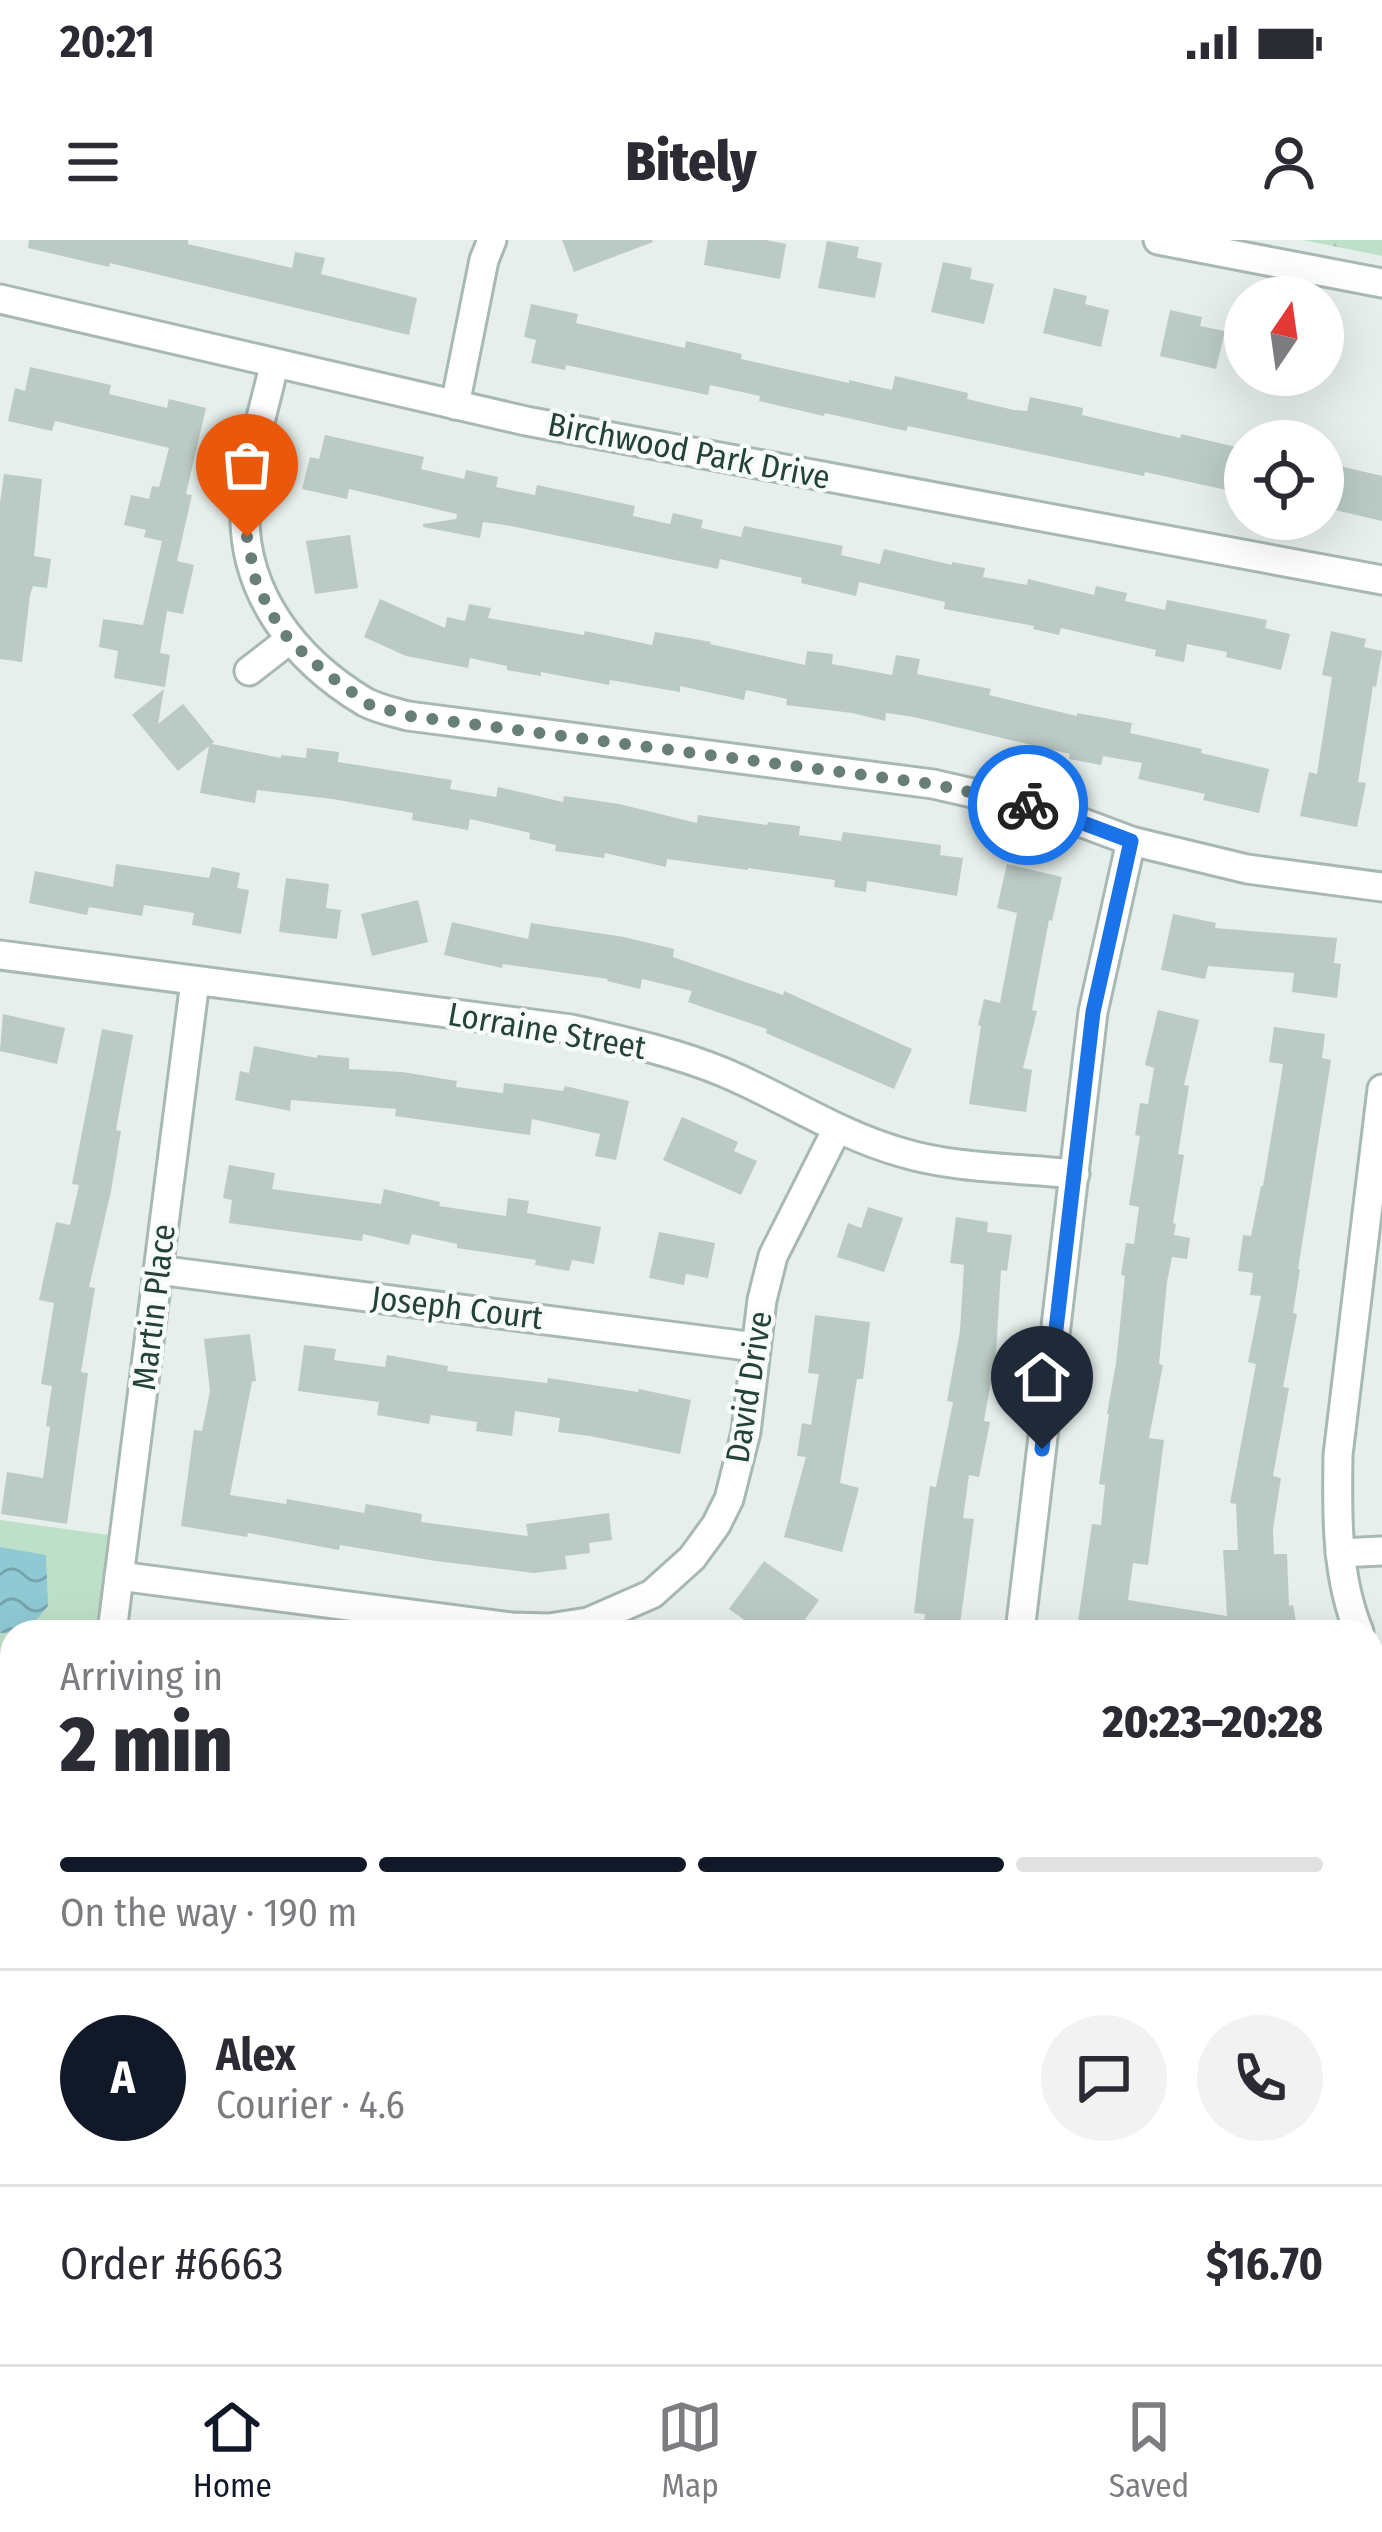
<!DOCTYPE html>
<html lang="en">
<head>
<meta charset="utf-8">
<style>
  :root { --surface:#fff; --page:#f2f2f3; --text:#2b2b33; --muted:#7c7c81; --line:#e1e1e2; --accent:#111827 }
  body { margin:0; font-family:"Fira Sans Condensed",sans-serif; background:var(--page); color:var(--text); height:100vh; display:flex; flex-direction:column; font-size:45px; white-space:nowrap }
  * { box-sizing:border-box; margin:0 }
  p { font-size:39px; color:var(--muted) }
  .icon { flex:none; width:66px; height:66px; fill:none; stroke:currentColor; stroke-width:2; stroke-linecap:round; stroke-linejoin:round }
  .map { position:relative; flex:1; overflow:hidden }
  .drawer { position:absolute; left:0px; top:1380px; width:1383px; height:744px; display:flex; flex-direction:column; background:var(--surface); border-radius:36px 36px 0 0; box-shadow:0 12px 48px #0002 }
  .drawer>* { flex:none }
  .needle { width:78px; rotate:13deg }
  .fabs { position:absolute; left:1224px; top:36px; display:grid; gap:24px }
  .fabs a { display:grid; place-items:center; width:120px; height:120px; border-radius:50%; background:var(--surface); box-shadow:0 12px 48px #0002; font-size:60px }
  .pin { position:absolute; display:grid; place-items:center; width:102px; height:102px; color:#fff; margin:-123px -51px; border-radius:50% 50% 50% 0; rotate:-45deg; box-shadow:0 0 12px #0007 }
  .pin .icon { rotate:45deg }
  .courier { position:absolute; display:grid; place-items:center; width:120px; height:120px; margin:-60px; border:9px solid #1a73e8; border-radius:50%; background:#fff; color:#222; box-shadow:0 3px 15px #0007 }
  .headline em { font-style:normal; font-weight:800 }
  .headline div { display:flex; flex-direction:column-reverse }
  .headline { display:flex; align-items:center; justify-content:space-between; height:204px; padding:0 60px }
  h1 { font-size:78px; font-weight:800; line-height:90px }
  .bar { display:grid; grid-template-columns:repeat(4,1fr); gap:18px 12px; align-content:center; height:144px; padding:0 60px }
  .bar i { height:15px; border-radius:9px; background:var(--line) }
  .bar .selected { background:var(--accent) }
  .bar p { grid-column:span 4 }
  .line { display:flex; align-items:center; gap:30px; padding:0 60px; border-top:3px solid var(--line) }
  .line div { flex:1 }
  .round { display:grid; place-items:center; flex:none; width:126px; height:126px; border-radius:63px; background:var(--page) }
  .status { display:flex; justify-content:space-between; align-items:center; height:84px; padding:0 60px; background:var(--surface); direction:ltr }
  .status svg { height:33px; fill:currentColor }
  header { display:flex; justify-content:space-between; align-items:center; height:156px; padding:0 60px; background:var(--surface); font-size:54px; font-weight:800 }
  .tabs { display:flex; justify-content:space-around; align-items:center; height:168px; border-top:3px solid var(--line); background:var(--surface); font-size:33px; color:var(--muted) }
  .tabs a { display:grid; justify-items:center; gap:6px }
  .tabs .selected { color:var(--accent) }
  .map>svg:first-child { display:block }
  .green { fill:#bfe0c8 }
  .forest { fill:url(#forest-firs) }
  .water { fill:url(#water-waves) }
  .building { fill:#bbcac4 }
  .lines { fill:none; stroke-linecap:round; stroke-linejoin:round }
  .street-casing { stroke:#a8b8b2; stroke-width:33 }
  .street { stroke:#fff; stroke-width:27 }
  .done { stroke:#687f78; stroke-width:12; stroke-dasharray:0 21.6 }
  .route { stroke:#1a73e8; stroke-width:15 }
  .labels { text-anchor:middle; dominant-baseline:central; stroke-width:9; stroke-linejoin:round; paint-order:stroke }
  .street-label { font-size:33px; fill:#24423a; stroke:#f7fbf9 }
</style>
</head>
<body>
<div class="status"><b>20:21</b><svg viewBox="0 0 49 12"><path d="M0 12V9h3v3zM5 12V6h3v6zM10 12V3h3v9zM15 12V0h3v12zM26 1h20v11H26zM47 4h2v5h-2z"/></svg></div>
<header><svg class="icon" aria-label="menu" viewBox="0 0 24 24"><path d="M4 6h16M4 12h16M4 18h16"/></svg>Bitely<svg class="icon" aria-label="person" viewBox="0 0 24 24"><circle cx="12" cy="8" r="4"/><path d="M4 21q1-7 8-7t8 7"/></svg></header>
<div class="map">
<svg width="1382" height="2124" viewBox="0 0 1382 2124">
  <defs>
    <pattern id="forest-firs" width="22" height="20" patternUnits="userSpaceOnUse" patternTransform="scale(3)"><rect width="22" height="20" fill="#bfe0c8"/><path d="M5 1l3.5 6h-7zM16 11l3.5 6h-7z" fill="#a4c1ad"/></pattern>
    <pattern id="water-waves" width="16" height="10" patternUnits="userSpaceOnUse" patternTransform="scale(3)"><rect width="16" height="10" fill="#8ec9d4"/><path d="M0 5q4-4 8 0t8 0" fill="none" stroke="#74a5ad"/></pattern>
  </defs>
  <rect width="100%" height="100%" fill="#e6efeb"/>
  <g class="green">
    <path d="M 0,1280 L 109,1295 L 96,1392 L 12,1392 L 12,1456 L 0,1454 Z"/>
    <path d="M 812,2112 L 860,2112 L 965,2124 L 811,2124 Z"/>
    <path d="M 1029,2112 L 1255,2112 L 1253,2124 L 1027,2124 Z"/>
  </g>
  <path class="forest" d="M 1303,0 L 1382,0 L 1382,16 Z"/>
  <path class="water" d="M 0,1307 L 46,1315 L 48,1366 L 26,1392 L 0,1393 Z"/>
  <g class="building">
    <path d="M 29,0 L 188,0 L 188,4 L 292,28 L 295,12 L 325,18 L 321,34 L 417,58 L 409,95 L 110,23 L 109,27 L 28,8 Z"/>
    <path d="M 562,0 L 652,0 L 653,2 L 574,32 Z"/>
    <path d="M 708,0 L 766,0 L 786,4 L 780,39 L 704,25 Z"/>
    <path d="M 827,1 L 859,7 L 857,18 L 882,23 L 875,58 L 818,48 Z"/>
    <path d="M 943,22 L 972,28 L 970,39 L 994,44 L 984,84 L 931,72 Z"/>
    <path d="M 1054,48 L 1087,56 L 1085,64 L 1109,70 L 1101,107 L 1043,93 Z"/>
    <path d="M 531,64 L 578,74 L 576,83 L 685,108 L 686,101 L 742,114 L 741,119 L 849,143 L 849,140 L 892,150 L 895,136 L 968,153 L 967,159 L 1014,170 L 1027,171 L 1030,157 L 1083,168 L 1082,175 L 1180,198 L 1181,194 L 1236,207 L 1226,250 L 1145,232 L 1144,236 L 908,186 L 906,191 L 825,173 L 824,176 L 759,161 L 760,156 L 710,145 L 708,155 L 566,125 L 565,130 L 531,123 L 536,100 L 524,97 Z"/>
    <path d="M 1170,70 L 1202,77 L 1200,86 L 1225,91 L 1216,129 L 1160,116 Z"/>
    <path d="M 30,127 L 111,145 L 109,154 L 167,168 L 169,159 L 206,168 L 186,254 L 192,255 L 177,321 L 194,325 L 183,374 L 167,371 L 160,413 L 170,415 L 165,447 L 114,438 L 118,411 L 99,407 L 103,379 L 143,385 L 162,301 L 144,297 L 146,290 L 124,285 L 131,255 L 149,259 L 152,246 L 159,247 L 169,208 L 55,181 L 52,191 L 8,181 L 15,148 L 25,151 Z"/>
    <path d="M 325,195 L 424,217 L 421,229 L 464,239 L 466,230 L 498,237 L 496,247 L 535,255 L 537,245 L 635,266 L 633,276 L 670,284 L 673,273 L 703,280 L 701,288 L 741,297 L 744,286 L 843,306 L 841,315 L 880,324 L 884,309 L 952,325 L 952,322 L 985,328 L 983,337 L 1027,345 L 1028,339 L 1094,355 L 1096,346 L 1127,353 L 1125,361 L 1165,370 L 1167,360 L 1267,380 L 1265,388 L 1290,394 L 1281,430 L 1226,417 L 1227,412 L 1187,404 L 1184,422 L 1155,416 L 1156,410 L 1061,388 L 1059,395 L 1033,389 L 1034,386 L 944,369 L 945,362 L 859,342 L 856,356 L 801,343 L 802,338 L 720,319 L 718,329 L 511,286 L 483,282 L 480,298 L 423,287 L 423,284 L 456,279 L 457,274 L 349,249 L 347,259 L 302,249 L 310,217 L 319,219 Z"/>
    <path d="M 1323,222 L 1382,236 L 1382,281 L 1335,270 L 1340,250 L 1323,247 Z"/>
    <path d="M 4,234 L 42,239 L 34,316 L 51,319 L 47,348 L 33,346 L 30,355 L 22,422 L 0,419 L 0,263 Z"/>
    <path d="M 350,295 L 358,348 L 315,354 L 306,301 Z"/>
    <path d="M 380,359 L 445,388 L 447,377 L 465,381 L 469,364 L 491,368 L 488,378 L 584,395 L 585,391 L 652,405 L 655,392 L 711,402 L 710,404 L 805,425 L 807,411 L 833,414 L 832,424 L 892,435 L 896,415 L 920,419 L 917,434 L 991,449 L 989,455 L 1077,476 L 1077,473 L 1132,483 L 1130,493 L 1202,509 L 1201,513 L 1269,529 L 1259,573 L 1203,560 L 1205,554 L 1138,539 L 1142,523 L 1103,516 L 1101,525 L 1069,519 L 1070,514 L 914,477 L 886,473 L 885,481 L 852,473 L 786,465 L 787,459 L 746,450 L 744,460 L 680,446 L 680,452 L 610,440 L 609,445 L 541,432 L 541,436 L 507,430 L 507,426 L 470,418 L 468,428 L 406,416 L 364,397 Z"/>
    <path d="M 1331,391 L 1366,399 L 1364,407 L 1382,411 L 1376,447 L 1373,446 L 1358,542 L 1366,543 L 1357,587 L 1300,576 L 1309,532 L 1317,534 L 1332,437 L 1322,435 Z"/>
    <path d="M 164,449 L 158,484 L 183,464 L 214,502 L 212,504 L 281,518 L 281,515 L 306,518 L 307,508 L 339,512 L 338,522 L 452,540 L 450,549 L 496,557 L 498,547 L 563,562 L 564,556 L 619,564 L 697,583 L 698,575 L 767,585 L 768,582 L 800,586 L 799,595 L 841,601 L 843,592 L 941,605 L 940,615 L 963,618 L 957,656 L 867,641 L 866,652 L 834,647 L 835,640 L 748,628 L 748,630 L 667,619 L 666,627 L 605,613 L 604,618 L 555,611 L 556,605 L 529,599 L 530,593 L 470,579 L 468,590 L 412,580 L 413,573 L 332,559 L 257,550 L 255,563 L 200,553 L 209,506 L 178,531 L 132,475 Z"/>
    <path d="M 116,624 L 209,638 L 212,627 L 240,633 L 237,648 L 249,650 L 241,694 L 192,685 L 194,673 L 144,665 L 142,676 L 89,667 L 87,675 L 29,663 L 35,631 L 113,647 Z"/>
    <path d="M 1007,624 L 1062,637 L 1052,681 L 1049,680 L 1032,770 L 1037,771 L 1023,828 L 1032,830 L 1026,872 L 969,864 L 981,786 L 978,785 L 984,759 L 1000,763 L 1017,673 L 997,668 Z"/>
    <path d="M 286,638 L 329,644 L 326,668 L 341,670 L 337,699 L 279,692 Z"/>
    <path d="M 418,660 L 428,702 L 372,716 L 361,674 Z"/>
    <path d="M 1173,674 L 1216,683 L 1215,688 L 1337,698 L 1334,723 L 1341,724 L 1337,758 L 1292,752 L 1294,733 L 1208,726 L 1205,739 L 1161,730 Z"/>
    <path d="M 452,682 L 528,699 L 531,683 L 624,697 L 674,709 L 673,717 L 783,755 L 784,751 L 912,809 L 894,849 L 766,793 L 767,789 L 688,762 L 692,751 L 642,739 L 640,749 L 607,741 L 608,739 L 503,724 L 502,728 L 444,715 Z"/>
    <path d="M 1158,770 L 1199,780 L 1184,845 L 1189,846 L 1178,914 L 1184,915 L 1173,983 L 1176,984 L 1174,995 L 1190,998 L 1187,1019 L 1172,1017 L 1167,1042 L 1159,1124 L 1163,1125 L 1149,1198 L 1164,1200 L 1148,1325 L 1133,1323 L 1128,1360 L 1227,1376 L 1223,1310 L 1238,1310 L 1236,1264 L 1230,1263 L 1256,1124 L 1248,1122 L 1261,1056 L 1250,1055 L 1253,1033 L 1238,1031 L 1243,995 L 1251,996 L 1261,946 L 1263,946 L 1279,850 L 1283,824 L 1269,822 L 1274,787 L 1325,794 L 1322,818 L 1331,820 L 1298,1029 L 1300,1029 L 1293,1073 L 1297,1074 L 1283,1147 L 1289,1148 L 1273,1236 L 1281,1238 L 1273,1289 L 1274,1314 L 1287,1314 L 1289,1366 L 1293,1365 L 1298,1392 L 1085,1392 L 1086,1383 L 1078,1382 L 1092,1284 L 1101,1285 L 1105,1245 L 1099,1244 L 1109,1174 L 1107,1174 L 1116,1123 L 1125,1036 L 1121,1035 L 1126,1003 L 1134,1004 L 1139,967 L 1129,965 L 1140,896 L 1135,895 L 1140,863 L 1148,864 L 1154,828 L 1145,825 Z"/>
    <path d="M 3,774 L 65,788 L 57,824 L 0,811 Z"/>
    <path d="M 102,789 L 133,795 L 116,890 L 121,891 L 111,951 L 89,1047 L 95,1048 L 81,1132 L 88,1133 L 67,1284 L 1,1274 L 7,1232 L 43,1238 L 50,1187 L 46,1186 L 52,1146 L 41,1144 L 54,1063 L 39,1060 L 56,982 L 70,985 L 79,945 L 72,944 Z"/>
    <path d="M 254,806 L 317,818 L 317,815 L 349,818 L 349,829 L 402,832 L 457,841 L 456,847 L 503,853 L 504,843 L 563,851 L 565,846 L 629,861 L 616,920 L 595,916 L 600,894 L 532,879 L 530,895 L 395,876 L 396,869 L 291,860 L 290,871 L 235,860 L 240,831 L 249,833 Z"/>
    <path d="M 682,877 L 738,902 L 734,911 L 757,921 L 741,955 L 663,920 Z"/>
    <path d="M 229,925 L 275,933 L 272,949 L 381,964 L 384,949 L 440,962 L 439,966 L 506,976 L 508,958 L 529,961 L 527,973 L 601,987 L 594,1024 L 572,1020 L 569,1031 L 535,1025 L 536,1020 L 457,1008 L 457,1004 L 412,994 L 409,1005 L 363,994 L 362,1001 L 229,983 L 232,960 L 223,958 Z"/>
    <path d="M 868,967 L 903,978 L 884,1032 L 837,1017 L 848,983 L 861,988 Z"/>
    <path d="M 956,977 L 988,982 L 987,992 L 1012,995 L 1007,1031 L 1001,1030 L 996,1113 L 984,1181 L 990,1182 L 979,1237 L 969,1235 L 963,1278 L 974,1279 L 959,1392 L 923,1392 L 925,1374 L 914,1373 L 922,1304 L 930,1246 L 936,1247 L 953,1162 L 947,1161 L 960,1091 L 964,1025 L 950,1023 Z"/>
    <path d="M 659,992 L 715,1003 L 708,1038 L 686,1034 L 684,1045 L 649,1038 Z"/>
    <path d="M 815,1075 L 870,1082 L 863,1139 L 857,1139 L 840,1243 L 859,1248 L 842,1312 L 784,1297 L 806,1217 L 797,1216 L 802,1183 L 811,1185 L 819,1134 L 808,1133 Z"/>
    <path d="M 250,1094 L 256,1141 L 252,1142 L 230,1255 L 286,1264 L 287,1259 L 364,1273 L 366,1264 L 422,1274 L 421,1282 L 528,1296 L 526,1284 L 609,1273 L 612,1300 L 589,1303 L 590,1313 L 565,1316 L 567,1329 L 534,1333 L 436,1321 L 340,1305 L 339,1310 L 248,1293 L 247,1297 L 181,1286 L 194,1190 L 202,1191 L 210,1151 L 204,1099 Z"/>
    <path d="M 304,1105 L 336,1109 L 334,1120 L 385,1127 L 387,1115 L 448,1126 L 447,1131 L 547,1143 L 548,1138 L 638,1152 L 639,1149 L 691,1160 L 680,1214 L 590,1196 L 558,1192 L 560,1178 L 515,1171 L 512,1196 L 476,1191 L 477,1182 L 431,1175 L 429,1184 L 377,1175 L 379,1162 L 298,1151 Z"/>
    <path d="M 764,1321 L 819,1360 L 796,1392 L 761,1392 L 729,1369 Z"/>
  </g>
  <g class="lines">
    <defs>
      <g id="street">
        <path d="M 1158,0 L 1382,43"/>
        <path d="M 0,59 L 526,181 L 1382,340"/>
        <path d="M 274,125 C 264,171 247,221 245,269 C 242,353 295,420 365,462 C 378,469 394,472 408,476 L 933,544 L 1051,571 L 1131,601 L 1247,629 L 1382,647"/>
        <path d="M 455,165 L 484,20 L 492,0"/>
        <path d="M 249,431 L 289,400"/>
        <path d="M 0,715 L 571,789 C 623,801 674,812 723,832 C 783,857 837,894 900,912 C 955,929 1018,928 1075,934"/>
        <path d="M 158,1030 L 755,1107"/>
        <path d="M 1340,1313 L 1382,1311"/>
        <path d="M 119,1336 L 511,1387 L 549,1388 L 588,1382 L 652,1354 L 692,1318 L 716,1285 L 729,1259 L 746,1192 L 762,1060 L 773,1016 L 837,889"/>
        <path d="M 112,1392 L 195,741"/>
        <path d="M 1020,1392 L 1093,772 L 1131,601"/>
        <path d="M 1359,1392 C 1336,1336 1337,1274 1338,1215 L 1382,849"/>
        <path d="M 1371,1421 L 1382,1447"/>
        <path d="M 0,1866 L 12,1863"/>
        <path d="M 1371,1972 L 1382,1974"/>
        <path d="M 1371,2002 L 1382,1998"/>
        <path d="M 811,2124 L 813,2114"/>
        <path d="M 1382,2124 L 1382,2120"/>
      </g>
    </defs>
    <use href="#street" class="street-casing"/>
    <use href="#street" class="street"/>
  </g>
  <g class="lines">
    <path class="done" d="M 247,297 L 256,342 L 271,373 L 289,400 L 326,433 L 368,464 L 409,476 L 933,544 L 1028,565"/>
    <path class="route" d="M 1028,565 L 1051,571 L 1131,601 L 1093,772 L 1042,1209"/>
  </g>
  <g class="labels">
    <g class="street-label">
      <text transform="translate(689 211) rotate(11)">Birchwood Park Drive</text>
      <text transform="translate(547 791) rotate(10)">Lorraine Street</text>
      <text transform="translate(154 1067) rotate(-83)">Martin Place</text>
      <text transform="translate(457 1068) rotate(7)">Joseph Court</text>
      <text transform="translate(749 1147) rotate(-81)">David Drive</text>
    </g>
  </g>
</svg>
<div class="fabs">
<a><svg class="needle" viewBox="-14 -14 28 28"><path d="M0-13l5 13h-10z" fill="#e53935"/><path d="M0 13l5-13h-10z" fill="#7c7c81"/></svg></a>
<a><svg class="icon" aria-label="locate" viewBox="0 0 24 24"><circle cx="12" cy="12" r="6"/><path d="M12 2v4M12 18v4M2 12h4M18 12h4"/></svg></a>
</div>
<div class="pin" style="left:247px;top:297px;background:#ea580c"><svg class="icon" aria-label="bag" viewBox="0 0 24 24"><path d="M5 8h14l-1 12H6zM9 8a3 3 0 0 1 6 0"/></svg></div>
<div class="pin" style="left:1042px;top:1209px;background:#1f2937"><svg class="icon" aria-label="home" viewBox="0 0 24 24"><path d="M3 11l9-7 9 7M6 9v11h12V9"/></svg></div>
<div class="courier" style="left:1028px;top:565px"><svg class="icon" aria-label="bike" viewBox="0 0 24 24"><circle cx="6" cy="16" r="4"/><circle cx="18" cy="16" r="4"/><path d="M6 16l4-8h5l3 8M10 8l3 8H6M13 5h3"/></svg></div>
<section class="drawer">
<div class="headline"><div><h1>2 min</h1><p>Arriving in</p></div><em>20:23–20:28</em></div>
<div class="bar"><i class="selected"></i><i class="selected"></i><i class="selected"></i><i></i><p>On the way · 190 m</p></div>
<div class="line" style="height:216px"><b class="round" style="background:var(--accent);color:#fff">A</b><div><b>Alex</b><p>Courier · 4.6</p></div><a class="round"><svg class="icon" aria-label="chat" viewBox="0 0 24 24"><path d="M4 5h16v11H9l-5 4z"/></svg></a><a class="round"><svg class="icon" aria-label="phone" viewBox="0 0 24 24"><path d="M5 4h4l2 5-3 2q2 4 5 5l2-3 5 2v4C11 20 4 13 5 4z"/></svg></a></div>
<div class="line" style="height:156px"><div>Order #6663</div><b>$16.70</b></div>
</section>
</div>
<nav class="tabs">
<a class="selected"><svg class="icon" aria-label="home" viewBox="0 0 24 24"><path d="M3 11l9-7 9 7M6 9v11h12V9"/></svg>Home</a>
<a><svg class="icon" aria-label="map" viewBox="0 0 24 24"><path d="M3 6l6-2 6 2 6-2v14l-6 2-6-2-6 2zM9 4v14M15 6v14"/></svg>Map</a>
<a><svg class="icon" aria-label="saved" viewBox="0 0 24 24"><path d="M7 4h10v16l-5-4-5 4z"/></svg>Saved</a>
</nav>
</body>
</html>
